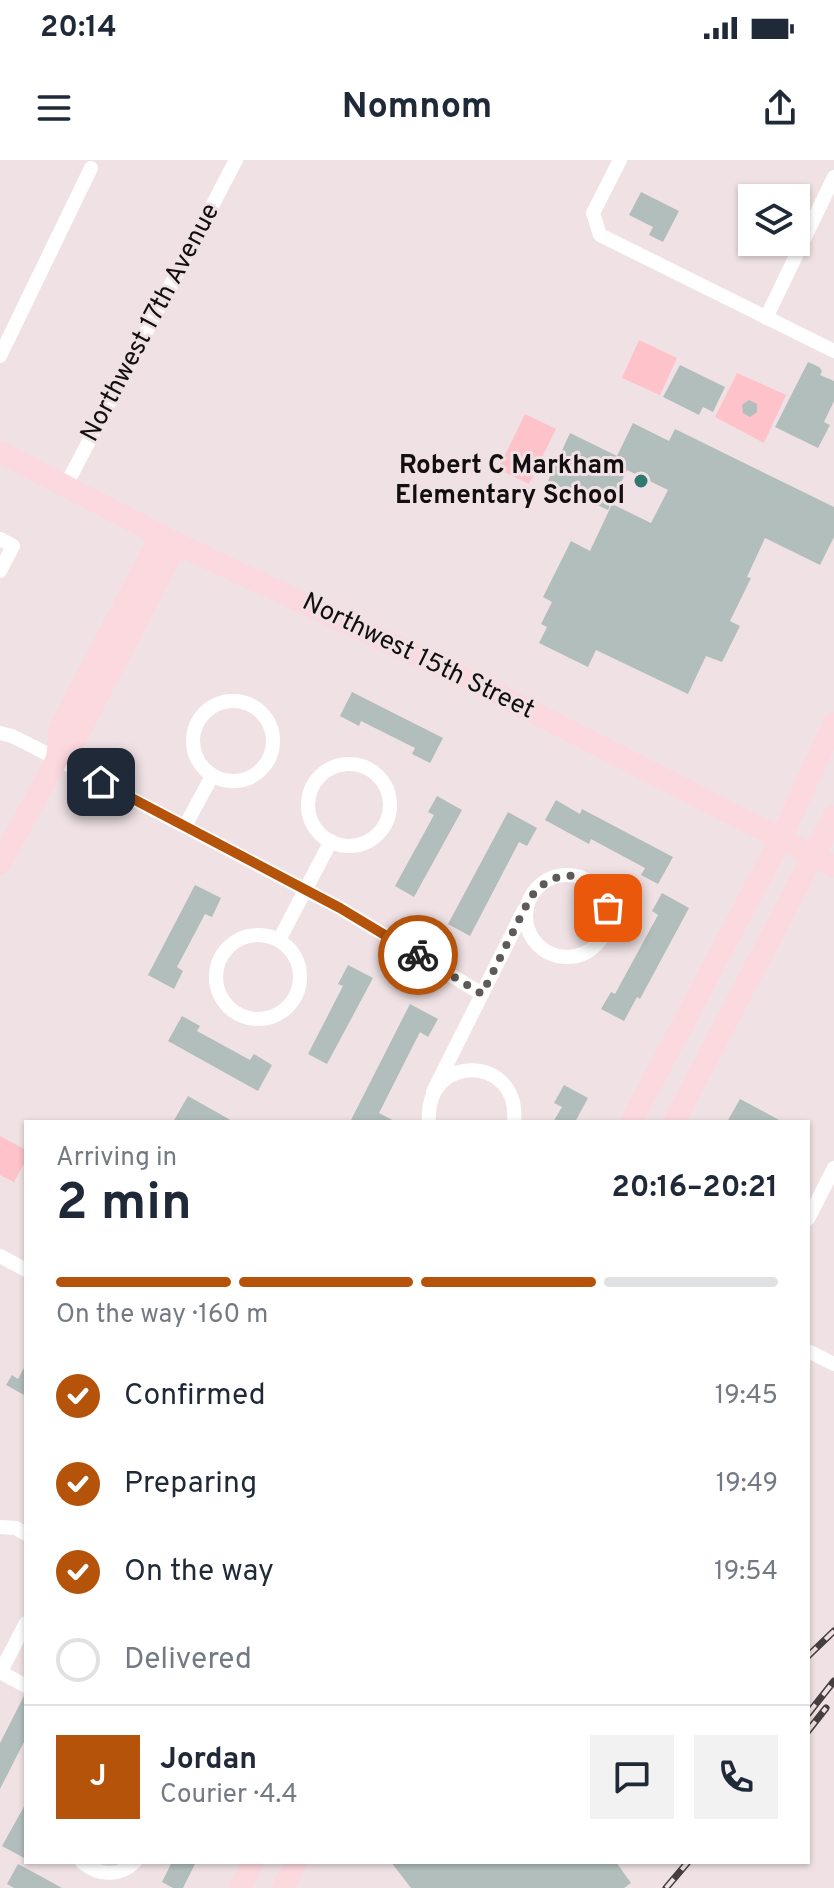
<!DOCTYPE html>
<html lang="en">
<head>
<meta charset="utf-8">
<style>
  :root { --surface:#fff; --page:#f2f2f3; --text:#1f2937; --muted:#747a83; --line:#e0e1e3; --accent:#b45309 }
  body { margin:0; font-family:Overpass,sans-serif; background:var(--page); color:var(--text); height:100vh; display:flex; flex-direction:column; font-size:30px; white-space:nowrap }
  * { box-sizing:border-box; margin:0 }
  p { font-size:26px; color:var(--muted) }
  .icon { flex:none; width:44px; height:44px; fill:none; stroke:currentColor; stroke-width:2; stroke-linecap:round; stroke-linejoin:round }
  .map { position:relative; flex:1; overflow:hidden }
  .panel { position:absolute; left:24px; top:960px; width:786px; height:744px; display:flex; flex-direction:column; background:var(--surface); border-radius:0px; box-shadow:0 2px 6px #0004 }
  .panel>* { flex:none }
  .controls { position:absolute; left:738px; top:24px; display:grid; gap:16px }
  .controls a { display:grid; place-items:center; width:72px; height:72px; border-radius:0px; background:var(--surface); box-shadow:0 2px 6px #0004; font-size:40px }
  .pin { position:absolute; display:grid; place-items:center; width:68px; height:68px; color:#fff; margin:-34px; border-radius:16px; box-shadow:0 4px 12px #0006 }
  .courier { position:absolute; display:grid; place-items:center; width:80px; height:80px; margin:-40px; border:6px solid #b45309; border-radius:50%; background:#fff; color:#222; box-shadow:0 2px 10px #0007 }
  .head em { font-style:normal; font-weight:700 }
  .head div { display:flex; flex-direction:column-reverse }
  .head { display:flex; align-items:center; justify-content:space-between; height:136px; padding:0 32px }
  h1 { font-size:52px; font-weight:700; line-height:60px }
  .bar { display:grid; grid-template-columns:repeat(4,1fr); gap:12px 8px; align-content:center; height:96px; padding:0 32px }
  .bar i { height:10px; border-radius:6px; background:var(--line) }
  .bar .active { background:var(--accent) }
  .bar p { grid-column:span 4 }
  .line { display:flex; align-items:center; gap:20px; padding:0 32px; border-top:2px solid var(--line) }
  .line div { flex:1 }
  .round { display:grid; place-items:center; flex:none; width:84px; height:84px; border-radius:0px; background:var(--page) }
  ol { padding:0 32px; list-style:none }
  li { display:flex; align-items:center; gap:24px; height:88px }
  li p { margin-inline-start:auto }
  li .icon { padding:8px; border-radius:50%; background:var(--accent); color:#fff; stroke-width:4 }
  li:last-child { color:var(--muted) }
  li i { width:44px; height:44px; border:4px solid var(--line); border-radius:50% }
  .status { display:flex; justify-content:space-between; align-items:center; height:56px; padding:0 40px; background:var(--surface); direction:ltr }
  .status svg { height:22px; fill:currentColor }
  header { display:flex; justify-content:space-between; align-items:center; height:104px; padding:0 32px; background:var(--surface); font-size:36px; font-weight:700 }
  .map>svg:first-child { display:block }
  .green { fill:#fdc2ca }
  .building { fill:#b1bebc }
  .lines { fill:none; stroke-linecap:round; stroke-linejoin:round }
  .street { stroke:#fff; stroke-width:14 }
  .secondary { stroke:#fcd8df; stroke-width:22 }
  .rail-casing { stroke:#453f40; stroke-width:7 }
  .rail { stroke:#f0e2e4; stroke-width:4; stroke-dasharray:12; stroke-linecap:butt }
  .done { stroke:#60595a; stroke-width:8; stroke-dasharray:0 14.4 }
  .route { stroke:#b45309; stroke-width:10 }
  .poi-dot { fill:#31786f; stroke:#f0e2e4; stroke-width:3 }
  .labels { text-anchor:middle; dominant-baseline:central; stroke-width:6; stroke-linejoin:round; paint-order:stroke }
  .street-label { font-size:26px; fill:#130f10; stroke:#f0e2e4 }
  .poi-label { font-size:26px; font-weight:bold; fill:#130f10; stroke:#f0e2e4; text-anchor:end }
</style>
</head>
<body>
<div class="status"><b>20:14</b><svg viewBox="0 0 49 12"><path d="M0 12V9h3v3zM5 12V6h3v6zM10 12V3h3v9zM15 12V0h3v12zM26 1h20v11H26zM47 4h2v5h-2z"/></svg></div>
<header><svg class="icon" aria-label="menu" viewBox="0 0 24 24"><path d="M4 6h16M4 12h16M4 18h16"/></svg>Nomnom<svg class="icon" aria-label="share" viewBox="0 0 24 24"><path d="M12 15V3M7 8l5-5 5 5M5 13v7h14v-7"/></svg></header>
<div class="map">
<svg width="834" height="1728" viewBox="0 0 834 1728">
  <rect width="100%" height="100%" fill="#f0e2e4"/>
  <g class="green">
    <path d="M 639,180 L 677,198 L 660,235 L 622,218 Z"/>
    <path d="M 737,213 L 786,235 L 764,283 L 715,257 Z"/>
    <path d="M 525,254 L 556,269 L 529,324 L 498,309 Z"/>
    <path d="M 0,976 L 26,990 L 26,1000 L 14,1022 L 0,1015 Z"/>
  </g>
  <g class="building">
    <path d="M 641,32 L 679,51 L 663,82 L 649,75 L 653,67 L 629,55 Z"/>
    <path d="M 808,202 L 819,207 L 822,211 L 820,215 L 834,221 L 834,241 L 824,262 L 830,265 L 818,288 L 775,267 Z"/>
    <path d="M 680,205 L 725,227 L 713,252 L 703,247 L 699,255 L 663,237 Z"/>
    <path d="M 749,240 L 757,244 L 757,252 L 750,257 L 743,253 L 742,245 Z"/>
    <path d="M 633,263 L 669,281 L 675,269 L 834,347 L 834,377 L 820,405 L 765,378 L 747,417 L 751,418 L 730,461 L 740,466 L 722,502 L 706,496 L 688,534 L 596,490 L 588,507 L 539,483 L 547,467 L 541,464 L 552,442 L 543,437 L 571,381 L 590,391 L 612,344 L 651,363 L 668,330 L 627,310 L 608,350 L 548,321 L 570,273 L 617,296 Z"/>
    <path d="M 352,532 L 443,578 L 430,603 L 412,594 L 415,588 L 361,561 L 359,566 L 340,556 Z"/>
    <path d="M 437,636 L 462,650 L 414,737 L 395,726 L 434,655 L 428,652 Z"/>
    <path d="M 556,640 L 580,654 L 582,649 L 673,697 L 658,724 L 641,715 L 645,708 L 591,679 L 589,684 L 545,660 Z"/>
    <path d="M 508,652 L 537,668 L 527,686 L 519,682 L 470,776 L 448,764 Z"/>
    <path d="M 195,725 L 221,738 L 212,757 L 205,754 L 177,807 L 183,811 L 174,829 L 148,815 Z"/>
    <path d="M 662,733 L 689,748 L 640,839 L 637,837 L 624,861 L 601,849 L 611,832 L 615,834 L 658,755 L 652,751 Z"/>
    <path d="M 348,805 L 373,818 L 327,904 L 308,894 L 343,826 L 338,824 Z"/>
    <path d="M 410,844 L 438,859 L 428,877 L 420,872 L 379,953 L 396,962 L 350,962 Z"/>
    <path d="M 182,856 L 200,866 L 197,871 L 250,900 L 254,894 L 272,905 L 258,931 L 168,881 Z"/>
    <path d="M 564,925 L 588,938 L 575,962 L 553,962 L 562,947 L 554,943 Z"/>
    <path d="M 188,936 L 234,962 L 173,962 Z"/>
    <path d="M 740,939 L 783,962 L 727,962 Z"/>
    <path d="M 26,1204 L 26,1236 L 6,1225 L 12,1215 L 18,1219 Z"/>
    <path d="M 24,1536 L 26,1578 L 0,1629 L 0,1583 Z"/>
    <path d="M 26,1643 L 26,1699 L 2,1686 Z"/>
    <path d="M 172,1702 L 196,1702 L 183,1728 L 173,1728 L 162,1722 Z"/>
    <path d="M 391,1702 L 616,1702 L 631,1723 L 624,1728 L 411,1728 Z"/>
    <path d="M 18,1704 L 44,1718 L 62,1728 L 14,1728 L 7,1724 Z"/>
  </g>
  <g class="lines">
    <g class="street">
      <path d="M 620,0 L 593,53 L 600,75 L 834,191"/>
      <path d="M 766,158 L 834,17"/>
      <path d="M 0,196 L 91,8"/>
      <path d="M 66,325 L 236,0"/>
      <path d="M 0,379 L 13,386 L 0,411"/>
      <circle cx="233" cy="581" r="40"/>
      <path d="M 0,573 L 12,576 L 36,588 L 340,748 L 482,834"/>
      <circle cx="349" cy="645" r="41"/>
      <path d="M 185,666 L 212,616"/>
      <circle cx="567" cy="756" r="41"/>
      <circle cx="258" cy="817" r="42"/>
      <path d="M 279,780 L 331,681"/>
      <path d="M 433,932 L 524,750"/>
      <path d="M 429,962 C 424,892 521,894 514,962"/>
      <path d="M 808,1059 L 834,1008"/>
      <path d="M 0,1096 L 26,1110"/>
      <path d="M 808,1191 L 834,1204"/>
      <path d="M 0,1367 L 16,1368 L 26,1374"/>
      <path d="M 0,1512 L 26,1526"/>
      <path d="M 0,1513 L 26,1463"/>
      <path d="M 82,1702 C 99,1716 119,1717 135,1702"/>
    </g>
    <g class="secondary">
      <path d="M 0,292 L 177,384 L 482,526 L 834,706"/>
      <path d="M 57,599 L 60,568 L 161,375"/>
      <path d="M 0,704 L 57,599 L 76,578 L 177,384"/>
      <path d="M 631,962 L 780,680 L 834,563"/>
      <path d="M 674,962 L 834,656"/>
      <path d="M 240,1728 L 253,1702"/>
      <path d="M 283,1728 L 296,1702"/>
    </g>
    <defs>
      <g id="rail">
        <path d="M 808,1496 L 834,1471"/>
        <path d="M 808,1554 L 834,1521"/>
        <path d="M 808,1571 L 826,1548"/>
        <path d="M 666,1728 L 688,1702"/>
      </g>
    </defs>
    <use href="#rail" class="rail-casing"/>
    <use href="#rail" class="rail"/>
  </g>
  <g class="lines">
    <path class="done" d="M 418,795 L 482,834 L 530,738 C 555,705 592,709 608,748"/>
    <path class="route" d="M 101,622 L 340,748 L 418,795"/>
  </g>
  <circle class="poi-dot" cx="641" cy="321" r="8"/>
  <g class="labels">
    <g class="street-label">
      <text transform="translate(151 163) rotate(-62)">Northwest 17th Avenue</text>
      <text transform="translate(418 497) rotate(26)">Northwest 15th Street</text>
    </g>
    <g class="poi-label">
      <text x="625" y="306">Robert C Markham<tspan x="625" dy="30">Elementary School</tspan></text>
    </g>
  </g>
</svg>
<div class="controls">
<a><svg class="icon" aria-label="layers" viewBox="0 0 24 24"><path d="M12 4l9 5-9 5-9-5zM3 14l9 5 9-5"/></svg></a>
</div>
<div class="pin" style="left:608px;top:748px;background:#ea580c"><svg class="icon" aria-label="bag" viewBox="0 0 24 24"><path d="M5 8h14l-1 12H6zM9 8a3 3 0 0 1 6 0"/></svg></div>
<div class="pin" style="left:101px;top:622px;background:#1f2937"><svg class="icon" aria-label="home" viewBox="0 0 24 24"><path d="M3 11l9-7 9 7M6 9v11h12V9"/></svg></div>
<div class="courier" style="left:418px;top:795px"><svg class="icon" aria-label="bike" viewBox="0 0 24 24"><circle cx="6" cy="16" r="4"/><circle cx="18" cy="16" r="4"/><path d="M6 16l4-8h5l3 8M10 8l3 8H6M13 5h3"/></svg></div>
<section class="panel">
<div class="head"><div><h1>2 min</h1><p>Arriving in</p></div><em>20:16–20:21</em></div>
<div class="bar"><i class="active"></i><i class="active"></i><i class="active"></i><i></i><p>On the way · 160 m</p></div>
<ol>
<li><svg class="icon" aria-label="check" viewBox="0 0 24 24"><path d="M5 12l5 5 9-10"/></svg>Confirmed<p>19:45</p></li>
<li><svg class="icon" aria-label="check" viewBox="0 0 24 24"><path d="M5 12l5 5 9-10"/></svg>Preparing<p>19:49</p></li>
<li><svg class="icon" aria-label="check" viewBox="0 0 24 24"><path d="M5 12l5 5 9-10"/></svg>On the way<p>19:54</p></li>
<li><i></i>Delivered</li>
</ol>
<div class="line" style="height:144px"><b class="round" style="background:var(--accent);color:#fff">J</b><div><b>Jordan</b><p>Courier · 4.4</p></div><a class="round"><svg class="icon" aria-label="chat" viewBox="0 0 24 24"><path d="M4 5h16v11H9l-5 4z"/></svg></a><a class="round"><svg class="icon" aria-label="phone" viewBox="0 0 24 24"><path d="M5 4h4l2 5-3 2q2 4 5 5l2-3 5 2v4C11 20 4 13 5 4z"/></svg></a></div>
</section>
</div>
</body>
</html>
